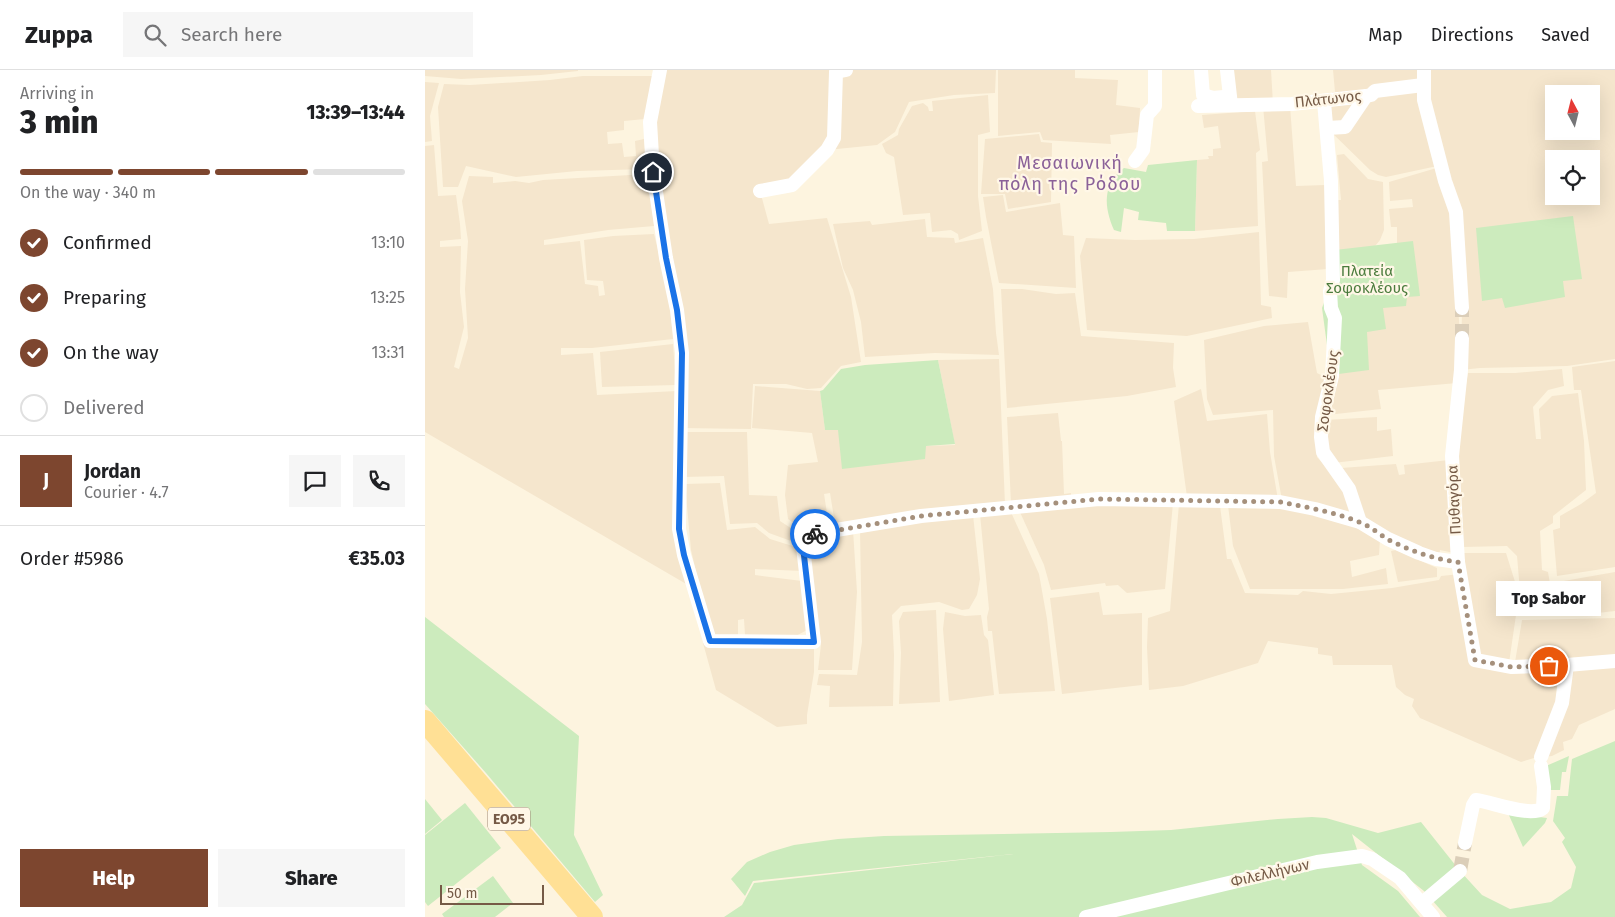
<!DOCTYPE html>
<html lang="en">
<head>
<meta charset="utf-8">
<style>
  :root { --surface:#fff; --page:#f6f6f6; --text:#202124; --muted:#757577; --line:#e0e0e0; --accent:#7d462f }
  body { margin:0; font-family:"Fira Sans",sans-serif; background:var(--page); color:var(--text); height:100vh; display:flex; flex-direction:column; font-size:19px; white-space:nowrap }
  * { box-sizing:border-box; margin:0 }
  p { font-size:16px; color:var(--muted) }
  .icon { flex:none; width:28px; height:28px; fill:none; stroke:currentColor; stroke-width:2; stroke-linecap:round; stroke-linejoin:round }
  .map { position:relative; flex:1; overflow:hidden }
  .sheet { display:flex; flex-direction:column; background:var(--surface); width:425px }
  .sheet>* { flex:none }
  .needle { width:32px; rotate:353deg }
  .controls { position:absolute; left:1120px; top:15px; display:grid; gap:10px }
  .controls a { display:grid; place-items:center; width:55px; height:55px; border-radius:0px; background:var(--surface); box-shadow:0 5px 20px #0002; font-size:25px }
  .scale { position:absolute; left:15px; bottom:12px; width:104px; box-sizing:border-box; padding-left:5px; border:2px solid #755a46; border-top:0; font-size:14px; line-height:18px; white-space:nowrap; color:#755a46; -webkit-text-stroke:4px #fff7e7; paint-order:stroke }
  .pin { position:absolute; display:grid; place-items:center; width:42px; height:42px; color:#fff; margin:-21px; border:2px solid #fff; border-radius:50%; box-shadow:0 1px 5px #0007 }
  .courier { position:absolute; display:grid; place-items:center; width:50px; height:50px; margin:-25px; border:4px solid #1a73e8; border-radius:50%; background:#fff; color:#222; box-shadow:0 1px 6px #0007 }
  .bubble { position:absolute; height:35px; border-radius:0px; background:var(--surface); box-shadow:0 5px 20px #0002; font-size:16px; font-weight:800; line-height:35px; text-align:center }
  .overview em { font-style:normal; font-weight:800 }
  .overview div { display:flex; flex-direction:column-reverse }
  .overview { display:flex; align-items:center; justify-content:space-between; height:85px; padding:0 20px }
  h1 { font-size:32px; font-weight:800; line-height:38px }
  .bar { display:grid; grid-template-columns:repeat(4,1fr); gap:8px 5px; align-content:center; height:60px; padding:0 20px }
  .bar i { height:6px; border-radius:4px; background:var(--line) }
  .bar .current { background:var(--accent) }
  .bar p { grid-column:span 4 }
  .line { display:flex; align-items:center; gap:12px; padding:0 20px; border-top:1px solid var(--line) }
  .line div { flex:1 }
  .round { display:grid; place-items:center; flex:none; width:52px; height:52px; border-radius:0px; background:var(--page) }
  ol { padding:0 20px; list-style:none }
  li { display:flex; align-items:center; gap:15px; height:55px }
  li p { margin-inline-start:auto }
  li .icon { padding:5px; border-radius:50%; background:var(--accent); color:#fff; stroke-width:4 }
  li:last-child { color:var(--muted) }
  li i { width:28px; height:28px; border:2px solid var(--line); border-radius:50% }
  .button { display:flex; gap:10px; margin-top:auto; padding:10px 20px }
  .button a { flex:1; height:58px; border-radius:0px; background:var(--accent); color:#fff; font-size:20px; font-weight:800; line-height:58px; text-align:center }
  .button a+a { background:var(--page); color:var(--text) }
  header { display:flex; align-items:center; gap:30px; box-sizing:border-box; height:70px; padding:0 25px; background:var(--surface); border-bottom:1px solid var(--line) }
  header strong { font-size:24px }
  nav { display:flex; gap:28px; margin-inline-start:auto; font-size:18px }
  .search { width:350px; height:45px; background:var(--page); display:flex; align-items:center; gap:12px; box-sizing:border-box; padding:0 18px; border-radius:0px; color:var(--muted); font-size:19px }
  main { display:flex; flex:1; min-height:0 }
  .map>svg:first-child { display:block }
  .residential { fill:#f5e6cd; fill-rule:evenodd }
  .green { fill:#ccebbd }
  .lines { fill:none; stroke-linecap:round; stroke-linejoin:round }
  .street-tunnel { stroke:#dbceb9; stroke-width:14; stroke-dasharray:14 7; stroke-linecap:butt }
  .street { stroke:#fff; stroke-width:14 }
  .primary { stroke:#ffe095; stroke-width:22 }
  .done { stroke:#a5907c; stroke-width:5; stroke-dasharray:0 9 }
  .route { stroke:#1a73e8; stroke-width:6 }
  .labels { text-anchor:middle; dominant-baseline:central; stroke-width:4.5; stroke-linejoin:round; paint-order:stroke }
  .shield { fill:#fff7e7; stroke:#9e8976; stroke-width:1 }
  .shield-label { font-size:14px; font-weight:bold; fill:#755a46 }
  .street-label { font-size:15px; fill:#755a46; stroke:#fff7e7 }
  .park-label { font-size:15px; fill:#4b7c3d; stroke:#fff7e7 }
  .quarter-label { font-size:18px; letter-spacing:1px; fill:#8b6199; stroke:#fff7e7 }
</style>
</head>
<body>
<header>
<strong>Zuppa</strong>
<div class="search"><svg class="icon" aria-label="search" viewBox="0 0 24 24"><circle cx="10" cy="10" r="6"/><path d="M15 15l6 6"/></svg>Search here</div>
<nav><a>Map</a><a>Directions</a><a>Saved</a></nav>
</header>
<main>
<section class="sheet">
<div class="overview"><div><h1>3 min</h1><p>Arriving in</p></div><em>13:39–13:44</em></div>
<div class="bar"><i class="current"></i><i class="current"></i><i class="current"></i><i></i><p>On the way · 340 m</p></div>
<ol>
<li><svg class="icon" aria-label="check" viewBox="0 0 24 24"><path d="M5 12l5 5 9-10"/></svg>Confirmed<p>13:10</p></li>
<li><svg class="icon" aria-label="check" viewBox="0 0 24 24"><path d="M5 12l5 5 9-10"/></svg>Preparing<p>13:25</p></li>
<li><svg class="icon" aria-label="check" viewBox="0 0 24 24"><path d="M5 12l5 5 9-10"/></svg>On the way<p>13:31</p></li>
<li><i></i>Delivered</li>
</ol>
<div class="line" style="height:90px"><b class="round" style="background:var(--accent);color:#fff">J</b><div><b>Jordan</b><p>Courier · 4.7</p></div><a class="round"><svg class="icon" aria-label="chat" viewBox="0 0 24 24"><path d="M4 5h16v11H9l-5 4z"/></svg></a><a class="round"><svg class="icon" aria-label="phone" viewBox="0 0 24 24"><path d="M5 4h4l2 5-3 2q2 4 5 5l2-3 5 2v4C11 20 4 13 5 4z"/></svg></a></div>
<div class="line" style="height:65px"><div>Order #5986</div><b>€35.03</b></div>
<div class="button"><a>Help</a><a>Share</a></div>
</section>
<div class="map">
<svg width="1190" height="847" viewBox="0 0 1190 847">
  <rect width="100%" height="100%" fill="#fdf4df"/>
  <g class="residential">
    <path d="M 0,0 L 153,0 L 153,1 L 116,5 L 36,9 L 0,6 Z"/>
    <path d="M 235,0 L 571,0 L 570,23 L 529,25 L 484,32 L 470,62 L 452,75 L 402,80 L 367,115 L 335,121 L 344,154 L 402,148 L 426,227 L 436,292 L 416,296 L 396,318 L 382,319 L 361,314 L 328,314 L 326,359 L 256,358 L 257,282 L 228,102 Z"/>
    <path d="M 573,0 L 650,0 L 650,8 L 693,10 L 691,35 L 715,38 L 714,62 L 685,65 L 686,74 L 618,70 L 615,62 L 573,66 Z"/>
    <path d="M 802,0 L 846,0 L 848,34 L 806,35 Z"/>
    <path d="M 908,0 L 1190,0 L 1190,289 L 1142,296 L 1055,298 L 1036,300 L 1037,238 L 1031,142 L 1017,95 L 961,107 L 953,105 L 945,100 L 902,58 L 899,32 L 908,30 L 907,22 L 910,22 ZM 1129,24 L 1166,24 L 1166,61 L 1129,61 ZM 1129,89 L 1166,89 L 1166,126 L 1129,126 Z"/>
    <path d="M 158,6 L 232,6 L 220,49 L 199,51 L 199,60 L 182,62 L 183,74 L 197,73 L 199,87 L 211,86 L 210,71 L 219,69 L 222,99 L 152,101 L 91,107 L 41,96 L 33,117 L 18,117 L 13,37 L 19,14 L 45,15 L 125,10 Z"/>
    <path d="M 0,12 L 14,13 L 5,46 L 7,71 L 0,72 Z"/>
    <path d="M 563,25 L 565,62 L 553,65 L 553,126 L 557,161 L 534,170 L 533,164 L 526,160 L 507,162 L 505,143 L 478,145 L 469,87 L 461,83 L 457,74 L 473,65 L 474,59 L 487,36 L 498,33 L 503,37 L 504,41 L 508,41 L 507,31 Z"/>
    <path d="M 838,36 L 865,36 L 871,116 L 900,115 L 903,199 L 863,202 L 862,228 L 844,226 L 837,92 L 843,91 Z"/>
    <path d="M 830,41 L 835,80 L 831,83 L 833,156 L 770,161 L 772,90 L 784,89 L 783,86 L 788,86 L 788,79 L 796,78 L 793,56 L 779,58 L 777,45 Z"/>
    <path d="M 614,64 L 616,72 L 627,73 L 626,132 L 583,139 L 580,124 L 556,124 L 560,69 Z"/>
    <path d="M 9,75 L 13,126 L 31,125 L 35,154 L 36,169 L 15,171 L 15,177 L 36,176 L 35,222 L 39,257 L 29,297 L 34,299 L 43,268 L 40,219 L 43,171 L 37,131 L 44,106 L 68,107 L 68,113 L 90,111 L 104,113 L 118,110 L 223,104 L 229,156 L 183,160 L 119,170 L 119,175 L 155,171 L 160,214 L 173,216 L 174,226 L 180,225 L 178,211 L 162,210 L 159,170 L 188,166 L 229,164 L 244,224 L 248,269 L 167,278 L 136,278 L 136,285 L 168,283 L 172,325 L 252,321 L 263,515 L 0,362 L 0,76 Z"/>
    <path d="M 919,84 L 943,109 L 958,112 L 959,160 L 955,170 L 932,198 L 911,200 L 908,130 L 916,130 L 912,85 Z"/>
    <path d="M 1015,97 L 1028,149 L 1035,267 L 1032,313 L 953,320 L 956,339 L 902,345 L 912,300 L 939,259 L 954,194 L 972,186 L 972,157 L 966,157 L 964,139 L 988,137 L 987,129 L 965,131 L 964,112 Z"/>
    <path d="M 578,125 L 581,142 L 635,133 L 638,165 L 649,166 L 651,218 L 574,213 L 561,147 L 558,127 Z"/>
    <path d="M 500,149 L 502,167 L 529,168 L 530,173 L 558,168 L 568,219 L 571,263 L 574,285 L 510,283 L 440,287 L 436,252 L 428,220 L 418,198 L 408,154 L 445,151 L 447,155 Z"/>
    <path d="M 834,162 L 836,235 L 846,237 L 847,248 L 762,266 L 662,260 L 655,186 L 661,168 L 710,170 L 769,169 Z"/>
    <path d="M 576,219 L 597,219 L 631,224 L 650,223 L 656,266 L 749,273 L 748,298 L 751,317 L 702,326 L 582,338 Z"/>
    <path d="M 883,252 L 892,303 L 898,306 L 901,315 L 890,359 L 892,387 L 922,421 L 926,444 L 857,430 L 849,386 L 848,340 L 788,345 L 782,329 L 779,270 L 839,256 Z"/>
    <path d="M 248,274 L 251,315 L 177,317 L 175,282 Z"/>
    <path d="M 574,289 L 580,435 L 410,454 L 405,423 L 399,424 L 404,456 L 380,461 L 363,449 L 360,425 L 363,395 L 393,392 L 387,363 L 327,358 L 330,316 L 395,321 L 400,360 L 413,359 L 501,376 L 530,375 L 513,290 Z"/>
    <path d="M 1190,291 L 1190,497 L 1132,506 L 1128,460 L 1135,458 L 1135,446 L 1156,434 L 1171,423 L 1156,320 L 1149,320 L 1147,297 Z"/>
    <path d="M 1137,299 L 1139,316 L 1123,320 L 1108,337 L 1111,369 L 1116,369 L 1114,339 L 1127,326 L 1153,323 L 1159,371 L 1161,420 L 1128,446 L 1128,453 L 1115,461 L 1117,500 L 1123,502 L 1130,543 L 1097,544 L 1092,486 L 1082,476 L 1038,477 L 1031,391 L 1035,351 L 1043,303 L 1090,303 Z"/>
    <path d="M 776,319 L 782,351 L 842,344 L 845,382 L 853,430 L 762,427 L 749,331 Z"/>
    <path d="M 633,343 L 636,371 L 637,371 L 639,424 L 646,423 L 646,428 L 586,434 L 582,347 Z"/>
    <path d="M 952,347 L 952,361 L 966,359 L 968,386 L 908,393 L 902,381 L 900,350 Z"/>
    <path d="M 258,362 L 322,362 L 324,425 L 352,426 L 355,451 L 378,466 L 377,475 L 344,463 L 332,453 L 305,454 L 299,406 L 259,407 Z"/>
    <path d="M 1024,390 L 1029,483 L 1015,480 L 1014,486 L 940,451 L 916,398 L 971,394 L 974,405 L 980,404 L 979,395 Z"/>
    <path d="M 295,413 L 302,460 L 330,457 L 345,469 L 374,478 L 377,501 L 330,499 L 330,505 L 377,511 L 386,558 L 365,569 L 320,565 L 319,549 L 313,550 L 313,567 L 286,566 L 266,480 L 260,414 Z"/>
    <path d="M 670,433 L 748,433 L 740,519 L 702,523 L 693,515 L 681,516 L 680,513 L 626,520 L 619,495 L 594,440 Z"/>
    <path d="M 754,434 L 795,436 L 802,489 L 806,489 L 820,523 L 873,525 L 878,521 L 906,524 L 967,518 L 1014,510 L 1016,506 L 1035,504 L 1051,581 L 1038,483 L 1081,483 L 1091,515 L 1091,545 L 1084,593 L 1190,591 L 1190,639 L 1154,655 L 1147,669 L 1138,672 L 1139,680 L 1127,686 L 1109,688 L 1096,692 L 995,648 L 987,636 L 989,629 L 980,625 L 971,617 L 967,595 L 908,595 L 907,586 L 893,584 L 893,578 L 843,571 L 833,593 L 758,616 L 724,620 L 722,577 L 723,548 L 745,541 Z"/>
    <path d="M 850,434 L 924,454 L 955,469 L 954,485 L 925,491 L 927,507 L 961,498 L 963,514 L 918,519 L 825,519 L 808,476 L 803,435 Z"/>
    <path d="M 585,440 L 614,504 L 622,549 L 630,621 L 574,624 L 567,561 L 563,561 L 562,547 L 564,539 L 555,444 Z"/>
    <path d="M 548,445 L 555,509 L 552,525 L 544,539 L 537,540 L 514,532 L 476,536 L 467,545 L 469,585 L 468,636 L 404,637 L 405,616 L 392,615 L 394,604 L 432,605 L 437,572 L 435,460 Z"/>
    <path d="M 428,460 L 432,522 L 427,600 L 393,600 L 396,575 L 383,497 L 384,468 Z"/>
    <path d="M 971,480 L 1012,498 L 1012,507 L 973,512 L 966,481 Z"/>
    <path d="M 1190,502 L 1190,541 L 1172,543 L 1136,541 L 1133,512 Z"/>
    <path d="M 674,522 L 678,545 L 717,543 L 717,615 L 637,624 L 625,528 Z"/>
    <path d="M 511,540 L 515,632 L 474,634 L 476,583 L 474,551 L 478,542 Z"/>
    <path d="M 520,542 L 540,546 L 556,545 L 559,565 L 563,570 L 569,625 L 524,631 L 518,559 Z"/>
    <path d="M 1190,548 L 1190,587 L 1090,592 L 1097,550 Z"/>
    <path d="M 285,571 L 389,572 L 389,602 L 382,645 L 382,654 L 352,657 L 291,620 L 278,573 Z"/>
  </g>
  <g class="green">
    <path d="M 772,90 L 770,161 L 742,161 L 741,153 L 713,150 L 714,142 L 699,138 L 696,162 L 689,160 C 679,137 677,114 699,98 L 721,102 L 723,95 Z"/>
    <path d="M 1148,146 L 1157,209 L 1138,211 L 1140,227 L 1080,238 L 1077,228 L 1057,231 L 1051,158 Z"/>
    <path d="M 988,171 L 995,226 L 982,227 L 981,236 L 958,238 L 961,259 L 942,262 L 944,300 L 906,305 L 897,238 L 911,200 L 910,180 Z"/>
    <path d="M 513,290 L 530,374 L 501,376 L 500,389 L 417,399 L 413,360 L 400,360 L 395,321 L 398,320 L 416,299 L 440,295 Z"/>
    <path d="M 0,547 L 154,666 L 149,765 L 178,825 L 170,832 L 61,703 L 0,634 Z"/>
    <path d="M 1190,671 L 1190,847 L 1022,847 L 999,821 L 927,764 L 937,795 L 973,821 L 995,847 L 299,847 L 317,835 L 329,813 L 607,782 L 328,811 L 320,826 L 306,809 L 322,792 L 345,782 L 369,775 L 413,769 L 459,766 L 686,762 L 746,760 L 853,749 L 887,747 L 901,748 L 953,763 L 996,752 L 1035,801 L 1057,825 L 1085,839 L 1126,832 L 1146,818 L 1151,797 L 1137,772 L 1140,768 L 1128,751 L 1132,726 L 1143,726 L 1147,689 Z"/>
    <path d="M 1144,686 L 1141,702 L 1137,702 L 1135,720 L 1126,720 L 1121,696 Z"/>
    <path d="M 0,729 L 17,750 L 0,764 Z"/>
    <path d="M 40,733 L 76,778 L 3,836 L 0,832 L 0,765 Z"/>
    <path d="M 1083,743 L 1122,748 L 1120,753 L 1098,777 Z"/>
    <path d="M 68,806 L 88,833 L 70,847 L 19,847 L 17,844 Z"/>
  </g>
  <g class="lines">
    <g class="street-tunnel">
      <path d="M 1037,268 L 1037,238"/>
      <path d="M 1035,801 L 1040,773"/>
    </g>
    <g class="street">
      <path d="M 235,0 L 225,52 L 228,102 L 241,188 L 252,240 L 257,283 L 254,459 L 259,485 L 285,571 L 389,572 L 378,477 L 381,465 L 496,446 L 674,429 L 855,432 L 890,439 L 935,452 L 963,469 L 994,483 L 1011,489 L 1033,492"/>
      <path d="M 776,0 L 778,25 L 788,28 L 799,27"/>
      <path d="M 802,0 L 806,35"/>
      <path d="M 999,0 L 999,30 L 1020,111 L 1031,142 L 1037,238"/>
      <path d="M 899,32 L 906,111 L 908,210 L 905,221 L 906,238 L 910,248 L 907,306 L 897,347 L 896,367 L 898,382 L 924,419 L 935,452"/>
      <path d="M 773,36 L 867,34 L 941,26 L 946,25 L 950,21 L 998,15"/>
      <path d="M 902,58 L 920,57 L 941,26"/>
      <path d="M 710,91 L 718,80 L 722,45 L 730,36 L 730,0"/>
      <path d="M 335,121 L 367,115 L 402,80 L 409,68 L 411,2 L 421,0"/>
      <path d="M 1037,268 L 1036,300 L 1027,386 L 1033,492 L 1050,590 L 1087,597 L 1142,595 L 1190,591"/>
      <path d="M 1116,687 L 1137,633 L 1142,595"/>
      <path d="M 1040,773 L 1048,735 L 1051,730 C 1067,732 1106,748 1118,738 L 1119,717 L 1116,696"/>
      <path d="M 997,833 L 1035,801"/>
      <path d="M 661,847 L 892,792 L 937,786 L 947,789 L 975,808 L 1008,847"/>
    </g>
    <path class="primary" d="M 0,651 L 167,847"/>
  </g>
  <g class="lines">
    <path class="done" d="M 390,464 L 496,446 L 674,429 L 855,432 C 881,437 909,442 934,452 C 945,456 954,464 964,470 C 986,481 1009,489 1033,492 L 1050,590 L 1087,597 L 1124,596"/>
    <path class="route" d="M 228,102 L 241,188 L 252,240 L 257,283 L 254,459 L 259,485 L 285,571 L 389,572 L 378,477 L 381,465 L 390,464"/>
  </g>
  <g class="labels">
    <rect class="shield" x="63" y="737.5" width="42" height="23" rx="4"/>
    <g class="shield-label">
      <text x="84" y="749">ΕΟ95</text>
    </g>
    <g class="street-label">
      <text transform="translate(903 29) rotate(-6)">Πλάτωνος</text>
      <text transform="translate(903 321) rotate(-82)">Σοφοκλέους</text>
      <text transform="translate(1029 430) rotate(-93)">Πυθαγόρα</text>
      <text transform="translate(845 803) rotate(-13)">Φιλελλήνων</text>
    </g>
    <g class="park-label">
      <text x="942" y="201">Πλατεία<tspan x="942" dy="17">Σοφοκλέους</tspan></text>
    </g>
    <g class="quarter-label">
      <text x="645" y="93">Μεσαιωνική<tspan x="645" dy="21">πόλη της Ρόδου</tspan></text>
    </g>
  </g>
</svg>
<div class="controls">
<a><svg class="needle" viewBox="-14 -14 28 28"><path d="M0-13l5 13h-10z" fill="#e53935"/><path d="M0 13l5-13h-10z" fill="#757577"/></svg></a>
<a><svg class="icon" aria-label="locate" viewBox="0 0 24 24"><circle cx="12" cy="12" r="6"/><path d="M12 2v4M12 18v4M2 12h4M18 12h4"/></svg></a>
</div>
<div class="scale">50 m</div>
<div class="pin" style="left:1124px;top:596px;background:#ea580c"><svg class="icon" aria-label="bag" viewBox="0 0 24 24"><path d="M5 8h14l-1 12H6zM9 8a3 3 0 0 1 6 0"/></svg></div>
<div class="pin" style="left:228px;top:102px;background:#1f2937"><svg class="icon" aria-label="home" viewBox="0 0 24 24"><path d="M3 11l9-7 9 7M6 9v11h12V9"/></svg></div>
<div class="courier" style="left:390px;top:464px"><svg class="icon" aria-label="bike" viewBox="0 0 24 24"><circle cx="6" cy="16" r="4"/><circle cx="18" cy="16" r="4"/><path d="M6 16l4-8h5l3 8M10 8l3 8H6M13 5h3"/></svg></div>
<div class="bubble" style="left:1071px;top:511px;width:105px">Top Sabor</div>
</div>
</main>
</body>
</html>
